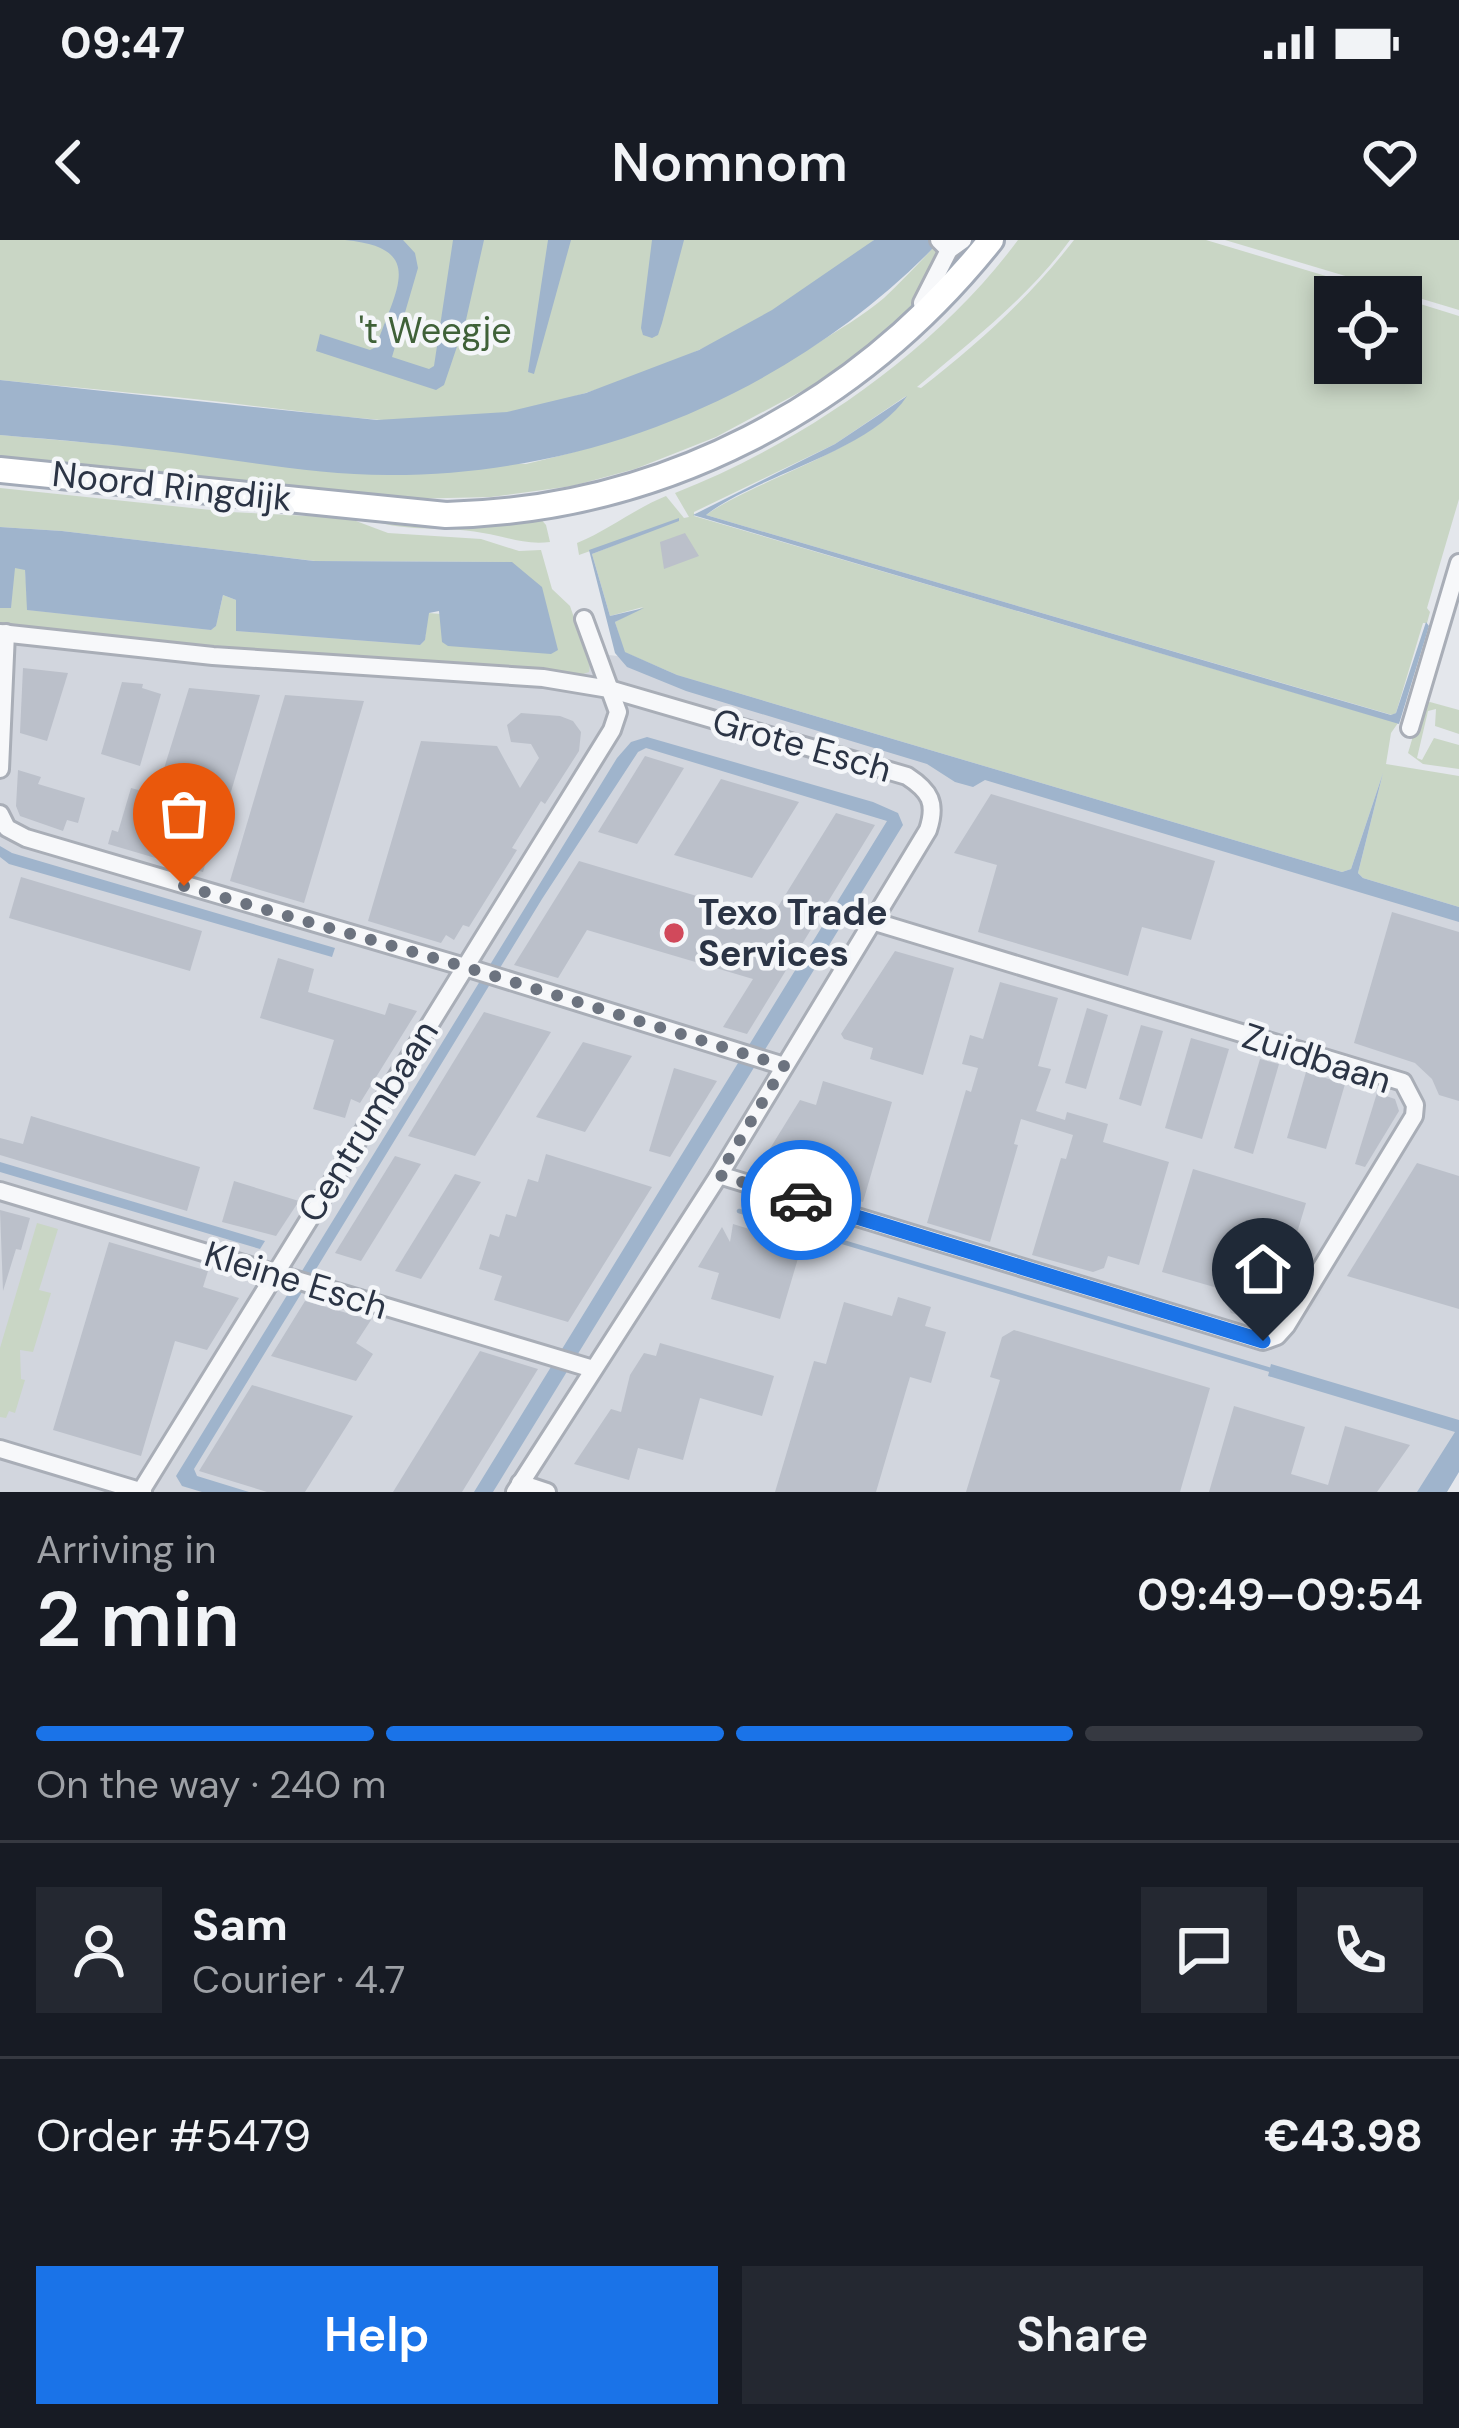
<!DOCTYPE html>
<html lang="en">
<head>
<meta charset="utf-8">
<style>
  :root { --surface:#171b24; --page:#242831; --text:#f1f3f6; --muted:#9ea1a6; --line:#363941; --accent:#1a73e8 }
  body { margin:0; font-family:"DM Sans",sans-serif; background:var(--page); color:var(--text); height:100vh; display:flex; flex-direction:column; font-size:45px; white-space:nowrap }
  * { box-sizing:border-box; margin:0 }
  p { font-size:39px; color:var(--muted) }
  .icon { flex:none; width:66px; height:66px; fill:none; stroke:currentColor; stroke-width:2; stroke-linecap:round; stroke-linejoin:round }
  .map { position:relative; height:1252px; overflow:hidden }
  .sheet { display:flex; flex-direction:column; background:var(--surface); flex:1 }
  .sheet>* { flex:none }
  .controls { position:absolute; left:1314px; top:36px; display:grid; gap:24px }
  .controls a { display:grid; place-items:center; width:108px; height:108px; border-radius:0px; background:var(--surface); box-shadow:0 6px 18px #0003; font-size:60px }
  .pin { position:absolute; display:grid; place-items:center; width:102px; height:102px; color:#fff; margin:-123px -51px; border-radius:50% 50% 50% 0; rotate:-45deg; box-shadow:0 0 12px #0007 }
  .pin .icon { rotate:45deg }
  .courier { position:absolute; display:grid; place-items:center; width:120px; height:120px; margin:-60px; border:9px solid #1a73e8; border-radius:50%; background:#fff; color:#222; box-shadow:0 3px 15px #0007 }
  .headline em { font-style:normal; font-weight:600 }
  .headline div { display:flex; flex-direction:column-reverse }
  .headline { display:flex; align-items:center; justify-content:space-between; height:204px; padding:0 36px }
  h1 { font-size:78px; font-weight:600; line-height:90px }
  .bar { display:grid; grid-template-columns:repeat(4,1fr); gap:18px 12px; align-content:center; height:144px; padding:0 36px }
  .bar i { height:15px; border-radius:9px; background:var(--line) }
  .bar .active { background:var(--accent) }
  .bar p { grid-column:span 4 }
  .line { display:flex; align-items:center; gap:30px; padding:0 36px; border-top:3px solid var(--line) }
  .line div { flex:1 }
  .round { display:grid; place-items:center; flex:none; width:126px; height:126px; border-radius:0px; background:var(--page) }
  .button { display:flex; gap:24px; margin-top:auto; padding:24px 36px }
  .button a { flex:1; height:138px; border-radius:0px; background:var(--accent); color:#fff; font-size:48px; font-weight:600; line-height:138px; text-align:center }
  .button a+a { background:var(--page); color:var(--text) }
  .status { display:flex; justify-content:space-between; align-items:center; height:84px; padding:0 60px; background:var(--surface); direction:ltr }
  .status svg { height:33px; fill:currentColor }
  header { display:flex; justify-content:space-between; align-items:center; height:156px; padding:0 36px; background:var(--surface); font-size:54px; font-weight:600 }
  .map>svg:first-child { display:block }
  .built { fill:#d2d6de }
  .green { fill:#c9d6c5 }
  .water { fill:#9fb4cc }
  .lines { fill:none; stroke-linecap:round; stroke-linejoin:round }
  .stream { stroke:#9fb4cc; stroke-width:4.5 }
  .building { fill:#bbc0ca }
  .street-casing { stroke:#a9aeb7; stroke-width:22 }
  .primary-casing { stroke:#a3abb8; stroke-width:30 }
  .street { stroke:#f7f8fa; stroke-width:16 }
  .primary { stroke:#fff; stroke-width:24 }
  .done { stroke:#6c737f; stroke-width:12; stroke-dasharray:0 21.6 }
  .route { stroke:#1a73e8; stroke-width:15 }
  .poi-dot { fill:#d1495b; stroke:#f4f6f9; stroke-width:4.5 }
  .labels { text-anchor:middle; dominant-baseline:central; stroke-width:9; stroke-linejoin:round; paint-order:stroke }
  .park-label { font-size:36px; fill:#3f6138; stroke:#f4f6f9 }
  .street-label { font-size:36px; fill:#2b3445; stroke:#f4f6f9 }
  .poi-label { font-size:36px; font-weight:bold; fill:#2b3445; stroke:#f4f6f9; text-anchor:start }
</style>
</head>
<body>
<div class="status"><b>09:47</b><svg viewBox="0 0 49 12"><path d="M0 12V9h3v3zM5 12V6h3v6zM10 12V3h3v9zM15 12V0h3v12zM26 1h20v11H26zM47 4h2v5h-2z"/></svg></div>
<header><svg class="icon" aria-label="back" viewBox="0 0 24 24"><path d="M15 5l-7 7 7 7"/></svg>Nomnom<svg class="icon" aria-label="heart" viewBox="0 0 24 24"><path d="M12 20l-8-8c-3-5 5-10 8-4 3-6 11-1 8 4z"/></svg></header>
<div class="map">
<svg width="1459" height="1252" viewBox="0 0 1459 1252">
  <rect width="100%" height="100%" fill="#e4e7ec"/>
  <path class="built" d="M 0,351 L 618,416 L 1459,675 L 1459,1205 L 1428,1252 L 0,1252 Z"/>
  <g class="green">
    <path d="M 0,0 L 874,0 C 769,95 567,179 426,181 C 371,182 317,173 263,167 C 175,156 87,149 0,140 Z"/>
    <path d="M 1018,0 L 1070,0 C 1029,57 970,102 917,147 L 921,148 C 978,104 1030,57 1074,0 L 1206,0 L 1396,57 L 1335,57 L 1335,123 L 1401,123 L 1401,58 L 1459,76 L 1459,259 L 1427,368 L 1430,372 L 1427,383 L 1423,383 L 1396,473 L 1392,475 L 706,275 C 754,240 877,206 906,156 L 835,204 L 694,272 L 694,276 L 1398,483 L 1391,493 L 1386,524 L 1459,536 L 1459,667 L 1363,638 L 1358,633 L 1383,533 L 1351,629 L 1342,632 L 677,435 L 624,412 L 615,382 L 643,367 L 610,376 L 592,314 L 680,279 L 579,315 L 577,303 C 609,290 634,269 666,256 L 684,278 L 689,277 L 675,253 C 804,202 935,112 1018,0 Z"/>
    <path d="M 1225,0 L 1459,0 L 1459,70 Z"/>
    <path d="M 936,5 L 940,17 L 902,81 L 830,136 L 716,197 L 635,229 L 572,246 L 491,257 L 404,259 L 0,222 L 0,195 L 138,207 L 526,224 C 636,199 720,165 815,105 C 838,90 863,76 884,58 C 902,41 919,23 936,5 Z"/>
    <path d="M 0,248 L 230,272 L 348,278 L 388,293 L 481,299 L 519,311 L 541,310 L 552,349 L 570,366 L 590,424 L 589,432 L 580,435 L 210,407 L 0,385 L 0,368 L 11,367 L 14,327 L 25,329 L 28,370 L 211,390 L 216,386 L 223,355 L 236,360 L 236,391 L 420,405 L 425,400 L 428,373 L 442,374 L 442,402 L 512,322 L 315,321 L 62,291 L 0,287 Z"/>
    <path d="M 358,276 L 539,277 L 546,285 L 550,302 C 524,305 508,297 483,293 C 436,284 408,295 358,276 Z"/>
    <path d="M 1430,462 L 1459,470 L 1459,494 L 1435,486 L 1436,469 L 1428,471 L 1417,518 L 1422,520 L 1434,498 L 1459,505 L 1459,529 L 1423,524 L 1408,513 L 1422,466 Z"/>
    <path d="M 37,983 L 58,989 L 39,1050 L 51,1053 L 33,1112 L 20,1110 L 21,1139 L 25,1140 L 15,1173 L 9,1171 L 6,1178 L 0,1177 L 0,1108 Z"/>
  </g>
  <g class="water">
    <path d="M 345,0 L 403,0 L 415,13 L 418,28 L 392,117 L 429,129 L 434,126 L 453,0 L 484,0 L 466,80 L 444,145 L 436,150 L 316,111 L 320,94 L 370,110 L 376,107 C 395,50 428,8 345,0 Z"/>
    <path d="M 548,0 L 571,0 L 534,134 L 528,132 Z"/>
    <path d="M 652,0 L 684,0 L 662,83 L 658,95 L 652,98 L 643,95 L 641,88 Z"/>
    <path d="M 874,0 L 941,0 C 799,149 595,236 388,235 C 319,235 250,222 181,213 C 121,205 60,200 0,195 L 0,140 L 377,180 L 507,172 L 586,153 L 699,110 L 772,70 Z"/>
    <path d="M 907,156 C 872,211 755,236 706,275 L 1391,475 L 1396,473 L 1426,382 L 1429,386 L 1399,484 L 693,275 L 835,204 Z"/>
    <path d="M 679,278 L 679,281 L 592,314 L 610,376 L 644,368 L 615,382 L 625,412 L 677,435 L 1342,632 L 1351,629 L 1383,533 L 1358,633 L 1363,638 L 1459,667 L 1459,682 L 985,540 L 973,547 L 955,542 L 927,524 L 686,451 L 627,427 L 615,413 L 589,310 Z"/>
    <path d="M 0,287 L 62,291 L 314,321 L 512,322 L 542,347 L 558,410 L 551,414 L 448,406 L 442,402 L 439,371 L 429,373 L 425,400 L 420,405 L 236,391 L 236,360 L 223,355 L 216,386 L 211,390 L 27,370 L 25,330 L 15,328 L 11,368 L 0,368 Z"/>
    <path d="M 647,497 L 873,562 L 898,573 L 903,585 L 493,1252 L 474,1252 L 887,581 L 646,508 L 638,512 L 542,659 L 194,1229 L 197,1236 L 249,1252 L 202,1252 L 182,1246 L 176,1236 L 617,518 L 631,502 Z"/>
    <path d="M 0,606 L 12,613 L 335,708 L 332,717 L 9,624 L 0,617 Z"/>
    <path d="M 0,922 L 265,1001 L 260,1009 L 0,932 Z"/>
    <path d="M 1271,1124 L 1459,1180 L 1459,1232 L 1447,1252 L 1417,1252 L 1455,1192 L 1268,1136 Z"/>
  </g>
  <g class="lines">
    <path class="stream" d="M 739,971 L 1274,1131"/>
  </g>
  <g class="building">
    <path d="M 685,293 L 699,316 L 664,329 L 660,302 Z"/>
    <path d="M 23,428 L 68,433 L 47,501 L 20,493 Z"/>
    <path d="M 122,442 L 143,444 L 142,448 L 161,454 L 140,526 L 101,514 Z"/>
    <path d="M 189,448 L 260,455 L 230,555 L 162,535 Z"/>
    <path d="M 285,455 L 364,461 L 304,663 L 230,641 Z"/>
    <path d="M 521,473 L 560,476 L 573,481 L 581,492 L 579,511 L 545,564 L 541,561 L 512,608 L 517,610 L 469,687 L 463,685 L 454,700 L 446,695 L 441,703 L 368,681 L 421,501 L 497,506 L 520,548 L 539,518 L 531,504 L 511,502 L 507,485 Z"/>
    <path d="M 645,516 L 684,528 L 637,604 L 598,592 Z"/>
    <path d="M 18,530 L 41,537 L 38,544 L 85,558 L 78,583 L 67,580 L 63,591 L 20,576 L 16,566 Z"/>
    <path d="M 721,539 L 799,562 L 752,638 L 674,615 Z"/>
    <path d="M 131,548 L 174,560 L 167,585 L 213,598 L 203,632 L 108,604 L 112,590 L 118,592 Z"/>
    <path d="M 991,554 L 1215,621 L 1191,700 L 1142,687 L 1128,736 L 978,692 L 997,625 L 954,613 Z"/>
    <path d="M 836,573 L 875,585 L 747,794 L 723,787 L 753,739 L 587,690 L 558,738 L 514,725 L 579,621 L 771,678 Z"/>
    <path d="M 21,637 L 202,691 L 190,731 L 9,678 Z"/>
    <path d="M 1392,672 L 1459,692 L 1459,861 L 1439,855 L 1432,839 L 1415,823 L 1354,803 Z"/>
    <path d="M 895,711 L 954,728 L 923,835 L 870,819 L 873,808 L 844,799 L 841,794 Z"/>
    <path d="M 278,718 L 314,729 L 308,752 L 385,775 L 389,763 L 417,771 L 360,863 L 351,859 L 345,878 L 313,869 L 334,800 L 260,778 Z"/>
    <path d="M 1000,742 L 1058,758 L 1038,826 L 1051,829 L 1036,871 L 1065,880 L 1067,872 L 1108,884 L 1103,902 L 1169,922 L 1139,1025 L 1108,1016 L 1104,1028 L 1093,1032 L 1032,1015 L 1061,918 L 1066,919 L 1073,895 L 1021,879 L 1014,904 L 1018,905 L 990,1002 L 927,983 L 966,850 L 971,852 L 978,828 L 962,824 L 970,795 L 983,799 Z"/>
    <path d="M 1087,768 L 1108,775 L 1086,849 L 1065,843 Z"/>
    <path d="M 484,772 L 551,792 L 475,916 L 408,896 Z"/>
    <path d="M 1141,785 L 1163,791 L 1141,866 L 1119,859 Z"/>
    <path d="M 1191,798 L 1229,809 L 1202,899 L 1165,888 Z"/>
    <path d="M 583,802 L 632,816 L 585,892 L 536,877 Z"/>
    <path d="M 1260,819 L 1279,824 L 1253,914 L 1234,908 Z"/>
    <path d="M 674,828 L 717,841 L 670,917 L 649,911 Z"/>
    <path d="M 1306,832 L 1345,844 L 1326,909 L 1287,898 Z"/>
    <path d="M 823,841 L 892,862 L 863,962 L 763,935 L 769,917 L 766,915 L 800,860 L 816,865 Z"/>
    <path d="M 1377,853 L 1395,859 L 1399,871 L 1365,927 L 1355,924 Z"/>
    <path d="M 31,876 L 200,927 L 187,971 L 0,915 L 0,898 L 23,904 Z"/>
    <path d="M 546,914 L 652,947 L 568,1082 L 494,1060 L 502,1036 L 479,1029 L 490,994 L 499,997 L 506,974 L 516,977 L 528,939 L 538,942 Z"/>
    <path d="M 395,916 L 421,924 L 361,1021 L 335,1013 Z"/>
    <path d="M 1417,923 L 1459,936 L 1459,1069 L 1347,1036 Z"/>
    <path d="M 1193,929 L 1306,963 L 1276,1063 L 1280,1064 L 1268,1080 L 1260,1082 L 1231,1073 L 1226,1063 L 1228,1051 L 1162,1032 Z"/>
    <path d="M 455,934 L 481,942 L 421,1039 L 395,1031 Z"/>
    <path d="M 234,941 L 299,961 L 276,996 L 222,982 Z"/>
    <path d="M 0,970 L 30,978 L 21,1010 L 16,1009 L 3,1051 Z"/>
    <path d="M 733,984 L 802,1005 L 780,1079 L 711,1059 L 719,1033 L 698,1027 L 722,987 L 730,1002 Z"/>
    <path d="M 109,1002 L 208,1031 L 203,1047 L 239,1058 L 207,1110 L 175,1101 L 141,1216 L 53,1190 Z"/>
    <path d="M 898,1057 L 931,1067 L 925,1086 L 946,1092 L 931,1143 L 910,1137 L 876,1252 L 775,1252 L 814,1121 L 826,1124 L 844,1062 L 892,1076 Z"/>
    <path d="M 305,1061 L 371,1080 L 356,1103 L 373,1114 L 356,1141 L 271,1116 Z"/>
    <path d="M 1014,1090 L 1210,1148 L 1180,1252 L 966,1252 L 1000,1140 L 990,1137 L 1002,1097 Z"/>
    <path d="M 660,1103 L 774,1136 L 762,1176 L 700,1158 L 683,1220 L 638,1208 L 629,1240 L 574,1224 L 611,1169 L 621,1172 L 630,1135 L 644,1113 L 656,1116 Z"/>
    <path d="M 480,1111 L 538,1129 L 462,1252 L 393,1252 Z"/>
    <path d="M 252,1145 L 353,1176 L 305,1252 L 267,1252 L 199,1231 Z"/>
    <path d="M 1234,1166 L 1305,1187 L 1291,1234 L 1328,1245 L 1345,1186 L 1410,1205 L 1377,1252 L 1209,1252 Z"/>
  </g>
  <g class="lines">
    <defs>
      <g id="street">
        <path d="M 939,0 L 949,10 L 963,0"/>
        <path d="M 924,73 L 922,63 L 949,10"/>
        <path d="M 0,393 L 213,416 L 543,438 L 609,449 L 907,536 C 930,551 937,563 928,590 L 719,935 L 515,1252"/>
        <path d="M 1410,488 L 1459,323"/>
        <path d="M 0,529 L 6,393"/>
        <path d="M 0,574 L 7,588 L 26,598 L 465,727 L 784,826"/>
        <path d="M 719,935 L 1263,1101 L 1277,1096 L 1286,1086 L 1414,876 L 1415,865 L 1403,842 L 872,681"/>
        <path d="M 0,951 L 593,1129"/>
        <path d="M 0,1209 L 143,1252"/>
        <path d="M 520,1243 L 547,1252"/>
        <path d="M 141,1251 L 612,490 L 618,472 L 584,379"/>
      </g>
      <path id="primary" d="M 0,230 L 446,275 C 662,270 857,168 991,0"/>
    </defs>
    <use href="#street" class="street-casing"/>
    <use href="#primary" class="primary-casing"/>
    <use href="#street" class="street"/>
    <use href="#primary" class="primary"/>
  </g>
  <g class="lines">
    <path class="done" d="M 184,646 L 465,727 L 784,826 L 719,935 L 801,960"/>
    <path class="route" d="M 801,960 L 1263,1101"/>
  </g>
  <circle class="poi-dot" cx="674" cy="693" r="12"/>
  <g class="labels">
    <g class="park-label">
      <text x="435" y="90">'t Weegje</text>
    </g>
    <g class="street-label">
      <text transform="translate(172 246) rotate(6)">Noord Ringdijk</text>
      <text transform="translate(802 505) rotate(16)">Grote Esch</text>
      <text transform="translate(1317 818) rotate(18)">Zuidbaan</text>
      <text transform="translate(368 881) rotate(-58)">Centrumbaan</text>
      <text transform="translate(296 1040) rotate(17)">Kleine Esch</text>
    </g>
    <g class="poi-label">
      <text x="698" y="672">Texo Trade<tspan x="698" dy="41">Services</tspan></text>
    </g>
  </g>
</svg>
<div class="controls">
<a><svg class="icon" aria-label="locate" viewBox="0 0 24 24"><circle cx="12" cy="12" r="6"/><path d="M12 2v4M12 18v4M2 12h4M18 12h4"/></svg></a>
</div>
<div class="pin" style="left:184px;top:646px;background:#ea580c"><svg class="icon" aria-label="bag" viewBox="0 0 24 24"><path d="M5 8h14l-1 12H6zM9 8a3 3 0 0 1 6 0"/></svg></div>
<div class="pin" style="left:1263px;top:1101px;background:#1f2937"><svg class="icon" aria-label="home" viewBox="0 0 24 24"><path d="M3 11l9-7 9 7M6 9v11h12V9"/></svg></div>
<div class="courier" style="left:801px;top:960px"><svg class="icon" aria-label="car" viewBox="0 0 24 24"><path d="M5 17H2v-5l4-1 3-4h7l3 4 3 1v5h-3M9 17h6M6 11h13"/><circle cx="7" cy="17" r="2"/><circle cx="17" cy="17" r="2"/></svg></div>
</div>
<section class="sheet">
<div class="headline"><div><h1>2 min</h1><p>Arriving in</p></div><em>09:49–09:54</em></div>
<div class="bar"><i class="active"></i><i class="active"></i><i class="active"></i><i></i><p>On the way · 240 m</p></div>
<div class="line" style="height:216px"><a class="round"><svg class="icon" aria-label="person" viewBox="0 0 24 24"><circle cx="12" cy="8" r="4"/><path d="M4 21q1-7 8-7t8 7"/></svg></a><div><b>Sam</b><p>Courier · 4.7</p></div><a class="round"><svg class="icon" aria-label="chat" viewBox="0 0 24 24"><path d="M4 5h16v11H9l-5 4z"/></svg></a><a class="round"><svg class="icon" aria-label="phone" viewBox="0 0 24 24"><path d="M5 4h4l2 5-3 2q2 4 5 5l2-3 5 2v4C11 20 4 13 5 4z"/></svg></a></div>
<div class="line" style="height:156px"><div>Order #5479</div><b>€43.98</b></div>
<div class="button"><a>Help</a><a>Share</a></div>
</section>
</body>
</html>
